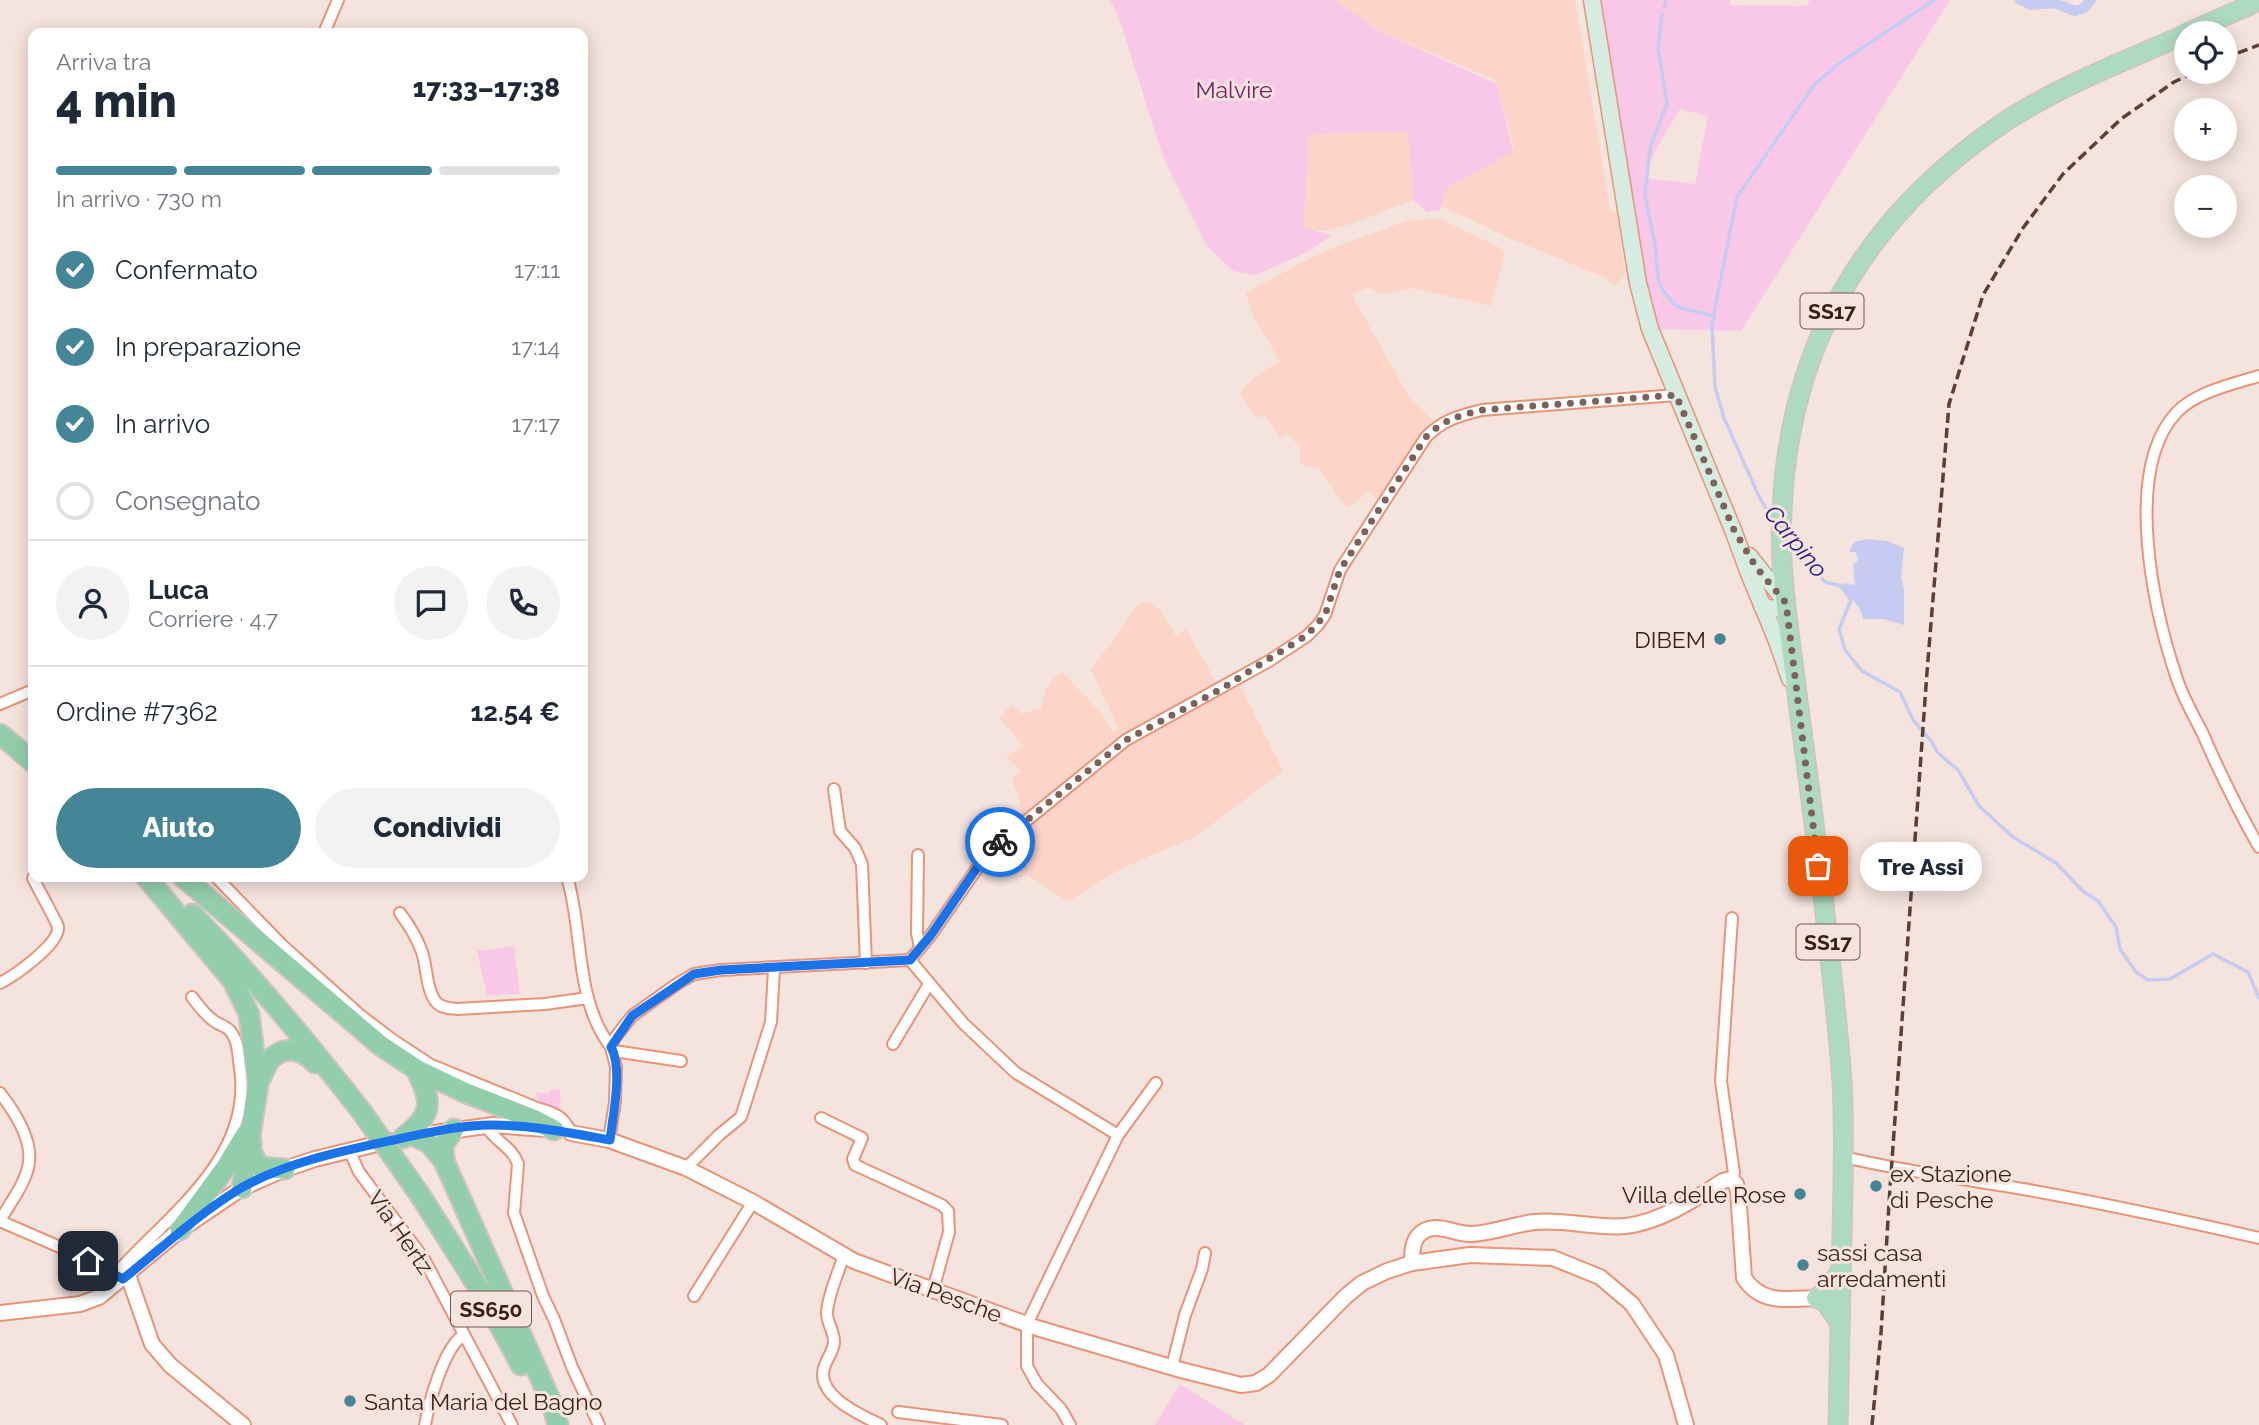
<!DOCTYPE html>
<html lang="it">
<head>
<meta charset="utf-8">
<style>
  :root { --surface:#fff; --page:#f2f2f3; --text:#1f2937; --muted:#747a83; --line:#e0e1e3; --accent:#448597 }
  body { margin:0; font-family:Raleway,sans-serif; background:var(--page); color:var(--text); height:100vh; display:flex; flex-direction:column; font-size:26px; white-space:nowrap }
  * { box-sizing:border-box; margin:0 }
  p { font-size:23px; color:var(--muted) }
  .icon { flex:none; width:38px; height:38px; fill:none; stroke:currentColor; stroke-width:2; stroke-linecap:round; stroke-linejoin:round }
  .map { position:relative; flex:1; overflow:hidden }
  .sheet { position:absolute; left:28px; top:28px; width:560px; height:854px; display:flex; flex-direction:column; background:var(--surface); border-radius:14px; box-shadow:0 4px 18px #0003 }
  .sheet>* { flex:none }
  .tools { position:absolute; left:2174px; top:21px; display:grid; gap:14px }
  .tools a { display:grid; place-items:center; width:63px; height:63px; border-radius:50%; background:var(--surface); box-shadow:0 4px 18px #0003; font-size:35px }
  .pin { position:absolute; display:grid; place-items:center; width:60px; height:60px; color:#fff; margin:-30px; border-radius:14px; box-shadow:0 4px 10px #0006 }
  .courier { position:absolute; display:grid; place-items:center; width:70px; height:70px; margin:-35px; border:5px solid #1a73e8; border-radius:50%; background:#fff; color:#222; box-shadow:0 2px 9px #0007 }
  .bubble { position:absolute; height:49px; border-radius:24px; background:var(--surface); box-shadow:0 4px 18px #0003; font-size:23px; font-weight:800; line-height:49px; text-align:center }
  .overview em { font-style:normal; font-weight:800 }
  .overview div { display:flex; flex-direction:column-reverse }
  .overview { display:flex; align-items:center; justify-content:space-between; height:119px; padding:0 28px }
  h1 { font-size:46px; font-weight:800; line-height:52px }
  .bar { display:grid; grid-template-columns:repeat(4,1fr); gap:10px 7px; align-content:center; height:84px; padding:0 28px }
  .bar i { height:9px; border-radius:5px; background:var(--line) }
  .bar .on { background:var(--accent) }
  .bar p { grid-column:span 4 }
  .line { display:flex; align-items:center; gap:18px; padding:0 28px; border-top:2px solid var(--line) }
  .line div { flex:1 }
  .round { display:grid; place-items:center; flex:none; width:74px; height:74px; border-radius:37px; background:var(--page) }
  ol { padding:0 28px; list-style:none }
  li { display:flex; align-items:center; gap:21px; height:77px }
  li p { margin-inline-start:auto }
  li .icon { padding:7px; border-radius:50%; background:var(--accent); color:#fff; stroke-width:4 }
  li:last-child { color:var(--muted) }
  li i { width:38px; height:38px; border:4px solid var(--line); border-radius:50% }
  .cta { display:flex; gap:14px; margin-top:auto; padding:14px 28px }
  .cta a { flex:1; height:80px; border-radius:42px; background:var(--accent); color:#fff; font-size:28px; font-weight:800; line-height:80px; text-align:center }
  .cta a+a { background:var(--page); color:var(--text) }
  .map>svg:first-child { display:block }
  .built { fill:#fcd5c8 }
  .green { fill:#f9c8e9; fill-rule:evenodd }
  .water { fill:#c6ccf1 }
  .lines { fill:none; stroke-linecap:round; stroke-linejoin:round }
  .stream { stroke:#c6ccf1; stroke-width:3.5 }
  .canal { stroke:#c6ccf1; stroke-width:10 }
  .minor-casing { stroke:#e79479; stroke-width:14 }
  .tertiary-casing { stroke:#e79479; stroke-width:18 }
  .secondary-casing { stroke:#e79479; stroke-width:19 }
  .primary-casing { stroke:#cdc4c2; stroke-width:21 }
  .trunk-casing { stroke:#cdc4c2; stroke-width:23 }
  .minor { stroke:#fff; stroke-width:10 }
  .tertiary { stroke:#fff; stroke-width:14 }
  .secondary { stroke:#d6ece0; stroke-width:16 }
  .primary { stroke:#aedac1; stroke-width:18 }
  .trunk { stroke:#93ceac; stroke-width:19 }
  .rail { stroke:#5d3f36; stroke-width:3.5; stroke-dasharray:10 5; stroke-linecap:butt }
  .trunk-bridge-casing { stroke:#cdc4c2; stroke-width:23; stroke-linecap:butt }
  .trunk-bridge { stroke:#93ceac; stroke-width:19 }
  .done { stroke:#7d625a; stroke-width:7; stroke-dasharray:0 12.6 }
  .route { stroke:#1a73e8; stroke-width:9 }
  .poi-dot { fill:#448597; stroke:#f5e3dd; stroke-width:2.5 }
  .labels { text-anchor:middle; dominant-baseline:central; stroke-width:6; stroke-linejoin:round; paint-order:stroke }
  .shield { fill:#f5e3dd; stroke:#745850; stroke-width:2 }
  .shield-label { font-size:21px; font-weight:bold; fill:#3d1d13 }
  .park-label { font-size:23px; fill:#821b6c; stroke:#f5e3dd }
  .poi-label { font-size:23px; fill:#3d1d13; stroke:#f5e3dd; text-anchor:start }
  .street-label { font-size:23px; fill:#3d1d13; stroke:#f5e3dd }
  .water-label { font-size:24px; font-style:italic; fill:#2a1d84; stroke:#f5e3dd }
</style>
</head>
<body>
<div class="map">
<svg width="2259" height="1425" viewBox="0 0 2259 1425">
  <rect width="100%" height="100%" fill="#f5e3dd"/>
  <g class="built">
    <path d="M 1335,0 L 1575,0 L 1610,211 L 1617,212 L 1625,275 L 1615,286 L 1606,278 L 1511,239 L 1440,205 L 1448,187 L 1513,152 L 1514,146 L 1496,80 L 1381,32 Z"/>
    <path d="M 1359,132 L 1409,132 L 1413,200 L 1351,224 L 1323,231 L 1304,228 L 1309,135 Z"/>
    <path d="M 1437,218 L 1497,246 L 1505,252 L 1491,306 L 1414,288 L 1382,294 L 1367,288 L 1352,295 L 1409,397 L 1438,425 L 1382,507 L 1370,491 L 1347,508 L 1319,469 L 1300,464 L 1300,447 L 1286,433 L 1279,438 L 1265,414 L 1257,418 L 1240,394 L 1253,378 L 1280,361 L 1253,316 L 1246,293 L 1308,259 L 1345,243 L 1407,221 Z"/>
    <path d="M 1143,602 L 1151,603 L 1160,610 L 1176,636 L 1186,629 L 1220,689 L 1237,680 L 1283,771 L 1195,837 L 1122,868 L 1069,902 L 993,854 L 1022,819 L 1019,798 L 1012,779 L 1021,771 L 1006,757 L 1023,746 L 999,717 L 1012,705 L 1022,714 L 1041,708 L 1046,689 L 1053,678 L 1063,672 L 1102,714 L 1113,732 L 1119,729 L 1091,670 L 1135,609 Z"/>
  </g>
  <g class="green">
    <path d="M 1110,0 L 1335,0 L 1381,32 L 1497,84 L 1513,152 L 1448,187 L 1440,210 L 1427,212 L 1413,200 L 1408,132 L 1359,132 L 1309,135 L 1304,227 L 1331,236 L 1305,253 L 1256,275 L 1233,271 L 1207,246 L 1163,157 L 1118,15 Z"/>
    <path d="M 1596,0 L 1731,0 L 1729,5 L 1806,6 L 1810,0 L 1950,0 L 1741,331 L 1651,329 L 1647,318 L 1654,301 L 1642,300 ZM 1680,109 L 1708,116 L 1695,184 L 1645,178 L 1655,151 Z"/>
    <path d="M 514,946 L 520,994 L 487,995 L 477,951 Z"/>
    <path d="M 553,1089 L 560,1090 L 561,1108 L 539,1104 L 536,1092 L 547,1094 Z"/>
    <path d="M 1180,1384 L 1245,1425 L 1155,1425 Z"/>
  </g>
  <path class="water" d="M 1868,539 L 1887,541 L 1904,548 L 1901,577 L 1904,590 L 1904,625 L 1883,619 L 1863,619 C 1861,605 1849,597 1841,586 L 1844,583 L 1855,585 L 1853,565 L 1858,560 L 1856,552 L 1849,552 L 1854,542 Z"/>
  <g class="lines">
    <g class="stream">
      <path d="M 1664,8 L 1666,0"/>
      <path d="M 1662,14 L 1658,48 L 1667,104 L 1650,147 L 1645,195 L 1656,250 L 1658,279 L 1662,289 L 1673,303 L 1681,308 L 1714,316"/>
      <path d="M 1777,525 L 1770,516 L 1758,494 L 1724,418 L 1715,387 L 1712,324 L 1737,197 L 1814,85 L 1837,65 L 1934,0"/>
      <path d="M 1789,538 L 1825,582 L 1841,586 L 1851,600 L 1839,629 L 1845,650 L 1862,671 L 1900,692 L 1913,720 L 1932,742 L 1937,752 L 1958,770 L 1979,806 L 2013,837 L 2056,863 L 2084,892 L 2098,901 L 2116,927 L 2120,949 L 2136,972 L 2148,980 L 2170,979 L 2213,954 L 2248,972 L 2259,998"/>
    </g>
    <path class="canal" d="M 2020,0 L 2031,5 L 2054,3 L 2075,11 L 2084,8 L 2091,0"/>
    <defs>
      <g id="minor">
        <path d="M 324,33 L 338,0"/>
        <path d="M 2259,376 C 2233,384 2196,392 2177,412 C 2122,470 2154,611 2177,679 C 2183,697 2193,715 2202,732 C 2219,771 2238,810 2259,847"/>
        <path d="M 0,704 L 33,690"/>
        <path d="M 834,789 L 840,831 L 855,848 L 862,864 L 866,963"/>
        <path d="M 918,855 L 917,933 L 920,948"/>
        <path d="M 216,877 L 282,945 L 360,1015 L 393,1040 L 431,1065 L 537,1108 C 554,1113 564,1116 571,1133"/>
        <path d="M 567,877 C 584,932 574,1000 611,1047"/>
        <path d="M 400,913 C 409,925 417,938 422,952 C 427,967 426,989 436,1002 C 441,1008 449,1008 457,1009 L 545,1004 L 588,998"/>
        <path d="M 910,960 L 963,1023 L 1016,1073 L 1118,1135"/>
        <path d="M 0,983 C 14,976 60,944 58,927 C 56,920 37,887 33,878"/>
        <path d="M 893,1044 L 929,984"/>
        <path d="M 614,1051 L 681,1061"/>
        <path d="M 0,1093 C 14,1111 32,1139 29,1162 C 27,1182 9,1204 0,1221"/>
        <path d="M 821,1118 L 862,1138 L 853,1159 L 855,1165 L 942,1205 L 948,1211 L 949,1232 L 933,1290"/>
        <path d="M 486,1126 C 496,1143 512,1146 518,1164 L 514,1213 L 543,1296 L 554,1319 L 572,1367 L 599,1425"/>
        <path d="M 609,1140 L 615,1102 L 616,1067 L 611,1047 L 614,1039 L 632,1016 L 677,984 L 694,974 L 721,970 L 910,960 L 931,935 L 989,851 L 1126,740 L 1269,661 L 1307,636 L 1318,625 L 1325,615 L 1340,570 L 1426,437 C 1443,420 1458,416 1482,410 L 1676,395"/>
        <path d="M 349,1150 L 359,1172 L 424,1259 L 512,1425"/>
        <path d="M 1844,1157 C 1903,1171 1963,1179 2023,1189 C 2102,1203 2181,1220 2259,1238"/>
        <path d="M 686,1168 L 719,1135 L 741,1117 L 771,1022 L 774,969"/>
        <path d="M 1731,1179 L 1734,1173 L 1721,1081 L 1732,918"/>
        <path d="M 0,1221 L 69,1251 L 123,1279"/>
        <path d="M 844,1255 C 839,1271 828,1295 827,1312 C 826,1322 835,1332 834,1343 C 833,1352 826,1360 824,1368 C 816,1396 861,1415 881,1425"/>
        <path d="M 123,1279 L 122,1267 C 174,1211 253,1155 240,1068 C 238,1057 239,1042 231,1032 C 227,1026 219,1025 214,1021 C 205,1015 198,1005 192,997"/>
        <path d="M 694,1296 L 753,1202"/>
        <path d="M 1172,1367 L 1185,1315 L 1202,1269 L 1205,1253"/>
        <path d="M 898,1412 L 1002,1425"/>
        <path d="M 425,1425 C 429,1403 444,1346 464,1335"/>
        <path d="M 1070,1425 L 1061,1409 L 1037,1384 L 1027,1366 L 1027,1324 L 1118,1135 L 1156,1083"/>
      </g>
      <g id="tertiary">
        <path d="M 571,1133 L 609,1140 L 686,1168 L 753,1202 L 854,1261 L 1037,1328 L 1181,1370 L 1241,1385 L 1256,1383 L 1269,1375 L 1345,1297 L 1362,1283 L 1387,1271 L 1412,1263 L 1470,1255 L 1553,1258 L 1600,1277 L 1632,1304 L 1666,1355 L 1686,1425"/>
        <path d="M 413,1136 L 493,1125 L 545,1129"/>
        <path d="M 1412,1263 C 1412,1253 1412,1240 1421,1233 C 1437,1221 1455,1235 1472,1234 C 1494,1233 1514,1224 1535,1222 C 1566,1219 1596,1229 1626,1226 C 1661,1222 1695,1199 1723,1181 L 1731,1179 L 1736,1184 L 1738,1191 L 1744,1278 C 1762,1305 1787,1299 1816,1298"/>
        <path d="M 128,1275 L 152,1344 L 170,1365 L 243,1425"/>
        <path d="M 0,1313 L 80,1304 L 99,1297 L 180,1230 L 242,1188 L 285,1169 L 315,1159 L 389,1141"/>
      </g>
      <g id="secondary">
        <path d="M 1592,0 L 1638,283 L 1650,329 L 1733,530 L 1748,571 L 1777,641 L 1790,679"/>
        <path d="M 1749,556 L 1786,602 C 1778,610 1772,610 1762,606"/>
      </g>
      <g id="primary">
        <path d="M 2187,33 L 2259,1"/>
        <path d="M 1840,1271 L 1830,1288 L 1816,1298 L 1825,1302 L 1840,1323"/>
        <path d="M 1838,1425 C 1839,1361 1841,1297 1842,1234 C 1843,1183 1845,1133 1842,1082 C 1839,1035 1833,987 1828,940 C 1819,858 1808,776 1797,694 C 1792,650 1784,605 1782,560 C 1775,379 1845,234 1993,130 C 2052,88 2121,63 2186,34"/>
      </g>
      <g id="trunk">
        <path d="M 0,734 L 33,762"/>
        <path d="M 146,877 L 233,981 L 249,1014 L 258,1084 L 242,1188"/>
        <path d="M 183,877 L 380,1045 L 416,1069 L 464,1092 L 533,1119 L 554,1130"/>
        <path d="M 192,914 C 253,976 308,1043 362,1112"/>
        <path d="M 258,1083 C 262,1076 265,1067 269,1061 C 284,1044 302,1049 315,1063"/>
        <path d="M 415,1136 L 429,1143 L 444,1161 L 552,1404 L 558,1425"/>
        <path d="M 403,1138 C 433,1114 433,1103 416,1069"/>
        <path d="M 251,1142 L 251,1151 L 259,1167 L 285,1169"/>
        <path d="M 444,1161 L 443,1145 L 454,1129"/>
        <path d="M 422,1198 L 485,1298 L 521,1365"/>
        <path d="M 180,1230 L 226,1167 L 246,1134"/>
      </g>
    </defs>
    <use href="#minor" class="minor-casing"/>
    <use href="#tertiary" class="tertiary-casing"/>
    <use href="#secondary" class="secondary-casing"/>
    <use href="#primary" class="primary-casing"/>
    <use href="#trunk" class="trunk-casing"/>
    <use href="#minor" class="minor"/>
    <use href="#tertiary" class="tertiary"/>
    <use href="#secondary" class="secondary"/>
    <use href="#primary" class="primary"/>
    <use href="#trunk" class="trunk"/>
    <g class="rail">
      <path d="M 2224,58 L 2259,45"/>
      <path d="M 1872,1425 L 1881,1333 L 1890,1188 L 1927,672 L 1949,404 L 1983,295 L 2023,228 L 2063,174 L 2121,119 L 2174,82 L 2195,72"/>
    </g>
    <defs>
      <path id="trunk-bridge" d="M 362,1112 L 422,1198"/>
    </defs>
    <use href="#trunk-bridge" class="trunk-bridge-casing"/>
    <use href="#trunk-bridge" class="trunk-bridge"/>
  </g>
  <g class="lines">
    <path class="done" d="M 1000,842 L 1126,740 L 1221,689 L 1307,635 L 1325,615 L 1340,570 L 1426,437 C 1443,420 1458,416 1482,410 L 1676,395 L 1734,530 L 1756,567 L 1786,603 L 1818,866"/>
    <path class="route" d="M 88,1261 L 123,1279 C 162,1248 198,1214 241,1188 C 287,1162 342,1151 393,1140 C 426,1133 460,1125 493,1125 C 532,1125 571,1133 610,1140 C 613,1115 623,1069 611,1047 L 632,1016 L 694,974 L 721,970 L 910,960 L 931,935 L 985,856 L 1000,842"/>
  </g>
  <g class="poi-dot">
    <circle cx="1720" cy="639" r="7"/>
    <circle cx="1876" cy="1186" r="7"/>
    <circle cx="1800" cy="1194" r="7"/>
    <circle cx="1803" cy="1265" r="7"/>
    <circle cx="350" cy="1401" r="7"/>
  </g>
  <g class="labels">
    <g class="shield">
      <rect x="1800.5" y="293.5" width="63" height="35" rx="5"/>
      <rect x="1796.5" y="924.5" width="63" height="35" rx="5"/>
      <rect x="451" y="1291.5" width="80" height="35" rx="5"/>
    </g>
    <g class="shield-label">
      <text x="1832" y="311">SS17</text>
      <text x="1828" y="942">SS17</text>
      <text x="491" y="1309">SS650</text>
    </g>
    <g class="park-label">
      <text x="1234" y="89">Malvire</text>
    </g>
    <g class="poi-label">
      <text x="1706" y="639" text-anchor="end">DIBEM</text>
      <text x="1890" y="1173">ex Stazione<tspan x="1890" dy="26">di Pesche</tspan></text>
      <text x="1786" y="1194" text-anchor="end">Villa delle Rose</text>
      <text x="1817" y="1252">sassi casa<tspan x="1817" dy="26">arredamenti</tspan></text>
      <text x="364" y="1401">Santa Maria del Bagno</text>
    </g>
    <g class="street-label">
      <text transform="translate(401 1232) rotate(55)">Via Hertz</text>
      <text transform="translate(946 1295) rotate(20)">Via Pesche</text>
    </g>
    <g class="water-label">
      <text transform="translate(1796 541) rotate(51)">Carpino</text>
    </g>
  </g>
</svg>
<div class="tools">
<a><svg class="icon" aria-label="locate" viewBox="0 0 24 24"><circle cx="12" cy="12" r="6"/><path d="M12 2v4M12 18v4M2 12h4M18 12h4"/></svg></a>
<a>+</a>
<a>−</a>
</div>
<div class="pin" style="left:1818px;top:866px;background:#ea580c"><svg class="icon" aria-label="bag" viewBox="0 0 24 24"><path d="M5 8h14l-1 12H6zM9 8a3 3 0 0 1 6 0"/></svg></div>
<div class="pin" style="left:88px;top:1261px;background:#1f2937"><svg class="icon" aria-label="home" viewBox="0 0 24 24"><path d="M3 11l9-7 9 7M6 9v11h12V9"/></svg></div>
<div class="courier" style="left:1000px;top:842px"><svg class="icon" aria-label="bike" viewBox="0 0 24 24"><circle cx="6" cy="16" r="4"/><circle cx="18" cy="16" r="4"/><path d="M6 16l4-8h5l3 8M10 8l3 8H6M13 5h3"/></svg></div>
<div class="bubble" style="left:1860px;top:842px;width:122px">Tre Assi</div>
<section class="sheet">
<div class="overview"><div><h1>4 min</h1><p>Arriva tra</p></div><em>17:33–17:38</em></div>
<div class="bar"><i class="on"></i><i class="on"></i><i class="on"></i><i></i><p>In arrivo · 730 m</p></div>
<ol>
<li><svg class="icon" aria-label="check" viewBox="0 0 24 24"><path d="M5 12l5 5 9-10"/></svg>Confermato<p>17:11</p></li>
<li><svg class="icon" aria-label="check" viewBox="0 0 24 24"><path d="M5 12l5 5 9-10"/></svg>In preparazione<p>17:14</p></li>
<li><svg class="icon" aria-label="check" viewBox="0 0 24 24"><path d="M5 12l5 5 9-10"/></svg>In arrivo<p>17:17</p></li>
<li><i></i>Consegnato</li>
</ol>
<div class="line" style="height:126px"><a class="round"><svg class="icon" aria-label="person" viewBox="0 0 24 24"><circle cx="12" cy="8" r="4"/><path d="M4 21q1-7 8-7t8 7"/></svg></a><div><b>Luca</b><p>Corriere · 4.7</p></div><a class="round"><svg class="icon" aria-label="chat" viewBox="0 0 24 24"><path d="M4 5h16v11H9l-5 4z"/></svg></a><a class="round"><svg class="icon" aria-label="phone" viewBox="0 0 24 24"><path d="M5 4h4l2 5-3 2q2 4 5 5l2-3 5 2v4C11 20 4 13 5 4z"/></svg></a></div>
<div class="line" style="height:91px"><div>Ordine #7362</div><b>12.54 €</b></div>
<div class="cta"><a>Aiuto</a><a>Condividi</a></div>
</section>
</div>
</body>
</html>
